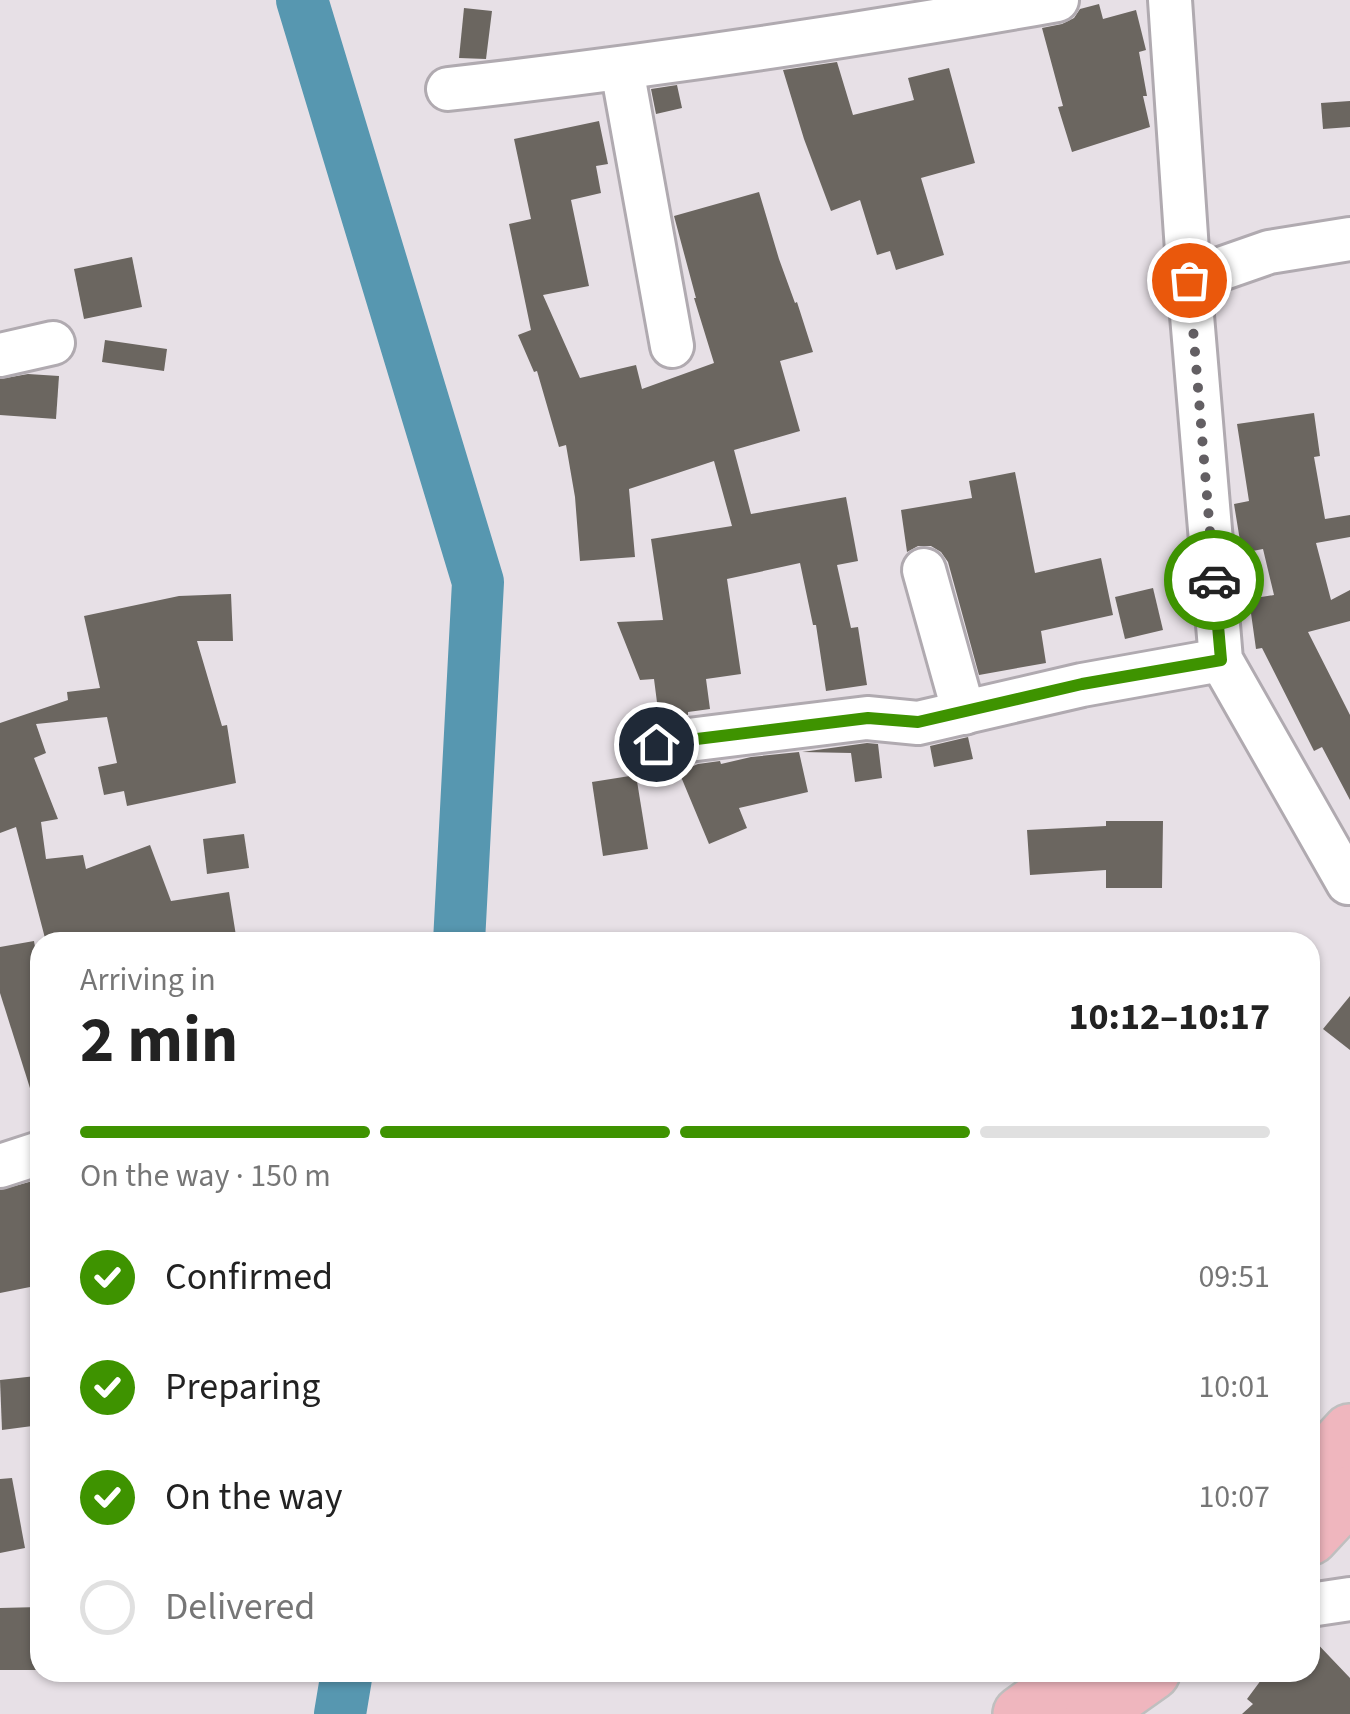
<!DOCTYPE html>
<html lang="en">
<head>
<meta charset="utf-8">
<style>
  :root { --surface:#fff; --page:#f2f2f2; --text:#222; --muted:#767676; --line:#e0e0e0; --accent:#3e9300 }
  body { margin:0; font-family:"Source Sans 3",sans-serif; background:var(--page); color:var(--text); height:100vh; display:flex; flex-direction:column; font-size:38px; white-space:nowrap }
  * { box-sizing:border-box; margin:0 }
  p { font-size:32px; color:var(--muted) }
  .icon { flex:none; width:55px; height:55px; fill:none; stroke:currentColor; stroke-width:2; stroke-linecap:round; stroke-linejoin:round }
  .map { position:relative; flex:1; overflow:hidden }
  .side { position:absolute; left:30px; top:932px; width:1290px; height:750px; display:flex; flex-direction:column; background:var(--surface); border-radius:30px; box-shadow:0 2px 8px #0004 }
  .side>* { flex:none }
  .pin { position:absolute; display:grid; place-items:center; width:85px; height:85px; color:#fff; margin:-42px; border:5px solid #fff; border-radius:50%; box-shadow:0 2px 10px #0007 }
  .courier { position:absolute; display:grid; place-items:center; width:100px; height:100px; margin:-50px; border:8px solid #3e9300; border-radius:50%; background:#fff; color:#222; box-shadow:0 2px 12px #0007 }
  .overview em { font-style:normal; font-weight:700 }
  .overview div { display:flex; flex-direction:column-reverse }
  .overview { display:flex; align-items:center; justify-content:space-between; height:170px; padding:0 50px }
  h1 { font-size:65px; font-weight:700; line-height:75px }
  .bar { display:grid; grid-template-columns:repeat(4,1fr); gap:15px 10px; align-content:center; height:120px; padding:0 50px }
  .bar i { height:12px; border-radius:8px; background:var(--line) }
  .bar .on { background:var(--accent) }
  .bar p { grid-column:span 4 }
  ol { padding:0 50px; list-style:none }
  li { display:flex; align-items:center; gap:30px; height:110px }
  li p { margin-inline-start:auto }
  li .icon { padding:10px; border-radius:50%; background:var(--accent); color:#fff; stroke-width:4 }
  li:last-child { color:var(--muted) }
  li i { width:55px; height:55px; border:5px solid var(--line); border-radius:50% }
  .map>svg:first-child { display:block }
  .lines { fill:none; stroke-linecap:round; stroke-linejoin:round }
  .river { stroke:#5797b0; stroke-width:52 }
  .building { fill:#6b6660 }
  .minor-casing { stroke:#b0aab0; stroke-width:48 }
  .highway-casing { stroke:#bfbfbf; stroke-width:60 }
  .minor { stroke:#fff; stroke-width:42 }
  .highway { stroke:#efb6be; stroke-width:55 }
  .done { stroke:#635f63; stroke-width:10; stroke-dasharray:0 18 }
  .route { stroke:#3e9300; stroke-width:12 }
</style>
</head>
<body>
<div class="map">
<svg width="1350" height="1714" viewBox="0 0 1350 1714">
  <rect width="100%" height="100%" fill="#e7e0e6"/>
  <g class="lines">
    <g class="river">
      <path d="M 302,0 L 478,582 L 459,942"/>
      <path d="M 340,1714 L 347,1672"/>
    </g>
  </g>
  <g class="building">
    <path d="M 1099,4 L 1103,19 L 1136,10 L 1146,50 L 1139,52 L 1147,96 L 1143,96 L 1150,127 L 1072,152 L 1058,107 L 1063,106 L 1042,28 L 1062,24 L 1074,18 L 1080,9 Z"/>
    <path d="M 464,8 L 492,11 L 486,59 L 459,58 Z"/>
    <path d="M 837,62 L 853,115 L 914,100 L 908,78 L 949,68 L 975,163 L 921,178 L 944,255 L 896,270 L 890,251 L 877,255 L 860,200 L 831,211 L 804,139 L 783,70 Z"/>
    <path d="M 677,85 L 682,108 L 656,114 L 651,89 Z"/>
    <path d="M 1350,101 L 1350,127 L 1323,129 L 1321,103 Z"/>
    <path d="M 599,121 L 608,164 L 596,166 L 601,193 L 571,200 L 589,286 L 543,295 L 580,378 L 636,365 L 642,389 L 714,363 L 694,298 L 696,298 L 674,216 L 759,192 L 779,259 L 795,303 L 797,302 L 813,352 L 780,361 L 800,431 L 734,450 L 751,514 L 846,497 L 858,561 L 837,565 L 851,628 L 858,627 L 867,685 L 826,691 L 816,625 L 813,625 L 800,563 L 727,579 L 741,674 L 706,679 L 710,709 L 688,712 L 688,715 L 659,718 L 654,679 L 640,680 L 617,622 L 663,620 L 651,539 L 732,526 L 714,461 L 629,489 L 635,557 L 580,561 L 575,497 L 566,445 L 559,447 L 537,371 L 534,372 L 518,335 L 531,330 L 509,224 L 531,219 L 514,139 Z"/>
    <path d="M 132,257 L 142,307 L 84,319 L 74,269 Z"/>
    <path d="M 105,340 L 167,349 L 164,371 L 102,362 Z"/>
    <path d="M 28,374 L 59,376 L 56,419 L 0,415 L 0,379 Z"/>
    <path d="M 1314,413 L 1320,456 L 1314,457 L 1325,519 L 1350,515 L 1350,537 L 1316,543 L 1331,600 L 1350,590 L 1350,621 L 1308,632 L 1350,715 L 1350,800 L 1322,747 L 1314,751 L 1262,648 L 1256,649 L 1249,599 L 1274,595 L 1263,549 L 1242,553 L 1234,504 L 1249,501 L 1237,424 Z"/>
    <path d="M 1015,472 L 1035,573 L 1101,558 L 1113,615 L 1041,631 L 1046,663 L 979,675 L 948,562 L 941,552 L 931,546 L 918,546 L 907,552 L 901,510 L 972,498 L 969,481 Z"/>
    <path d="M 1153,588 L 1163,630 L 1125,639 L 1115,597 Z"/>
    <path d="M 231,594 L 233,641 L 197,641 L 222,726 L 227,725 L 236,783 L 127,806 L 124,791 L 104,795 L 98,767 L 117,763 L 107,717 L 36,724 L 46,753 L 34,758 L 58,819 L 41,822 L 46,859 L 83,855 L 86,869 L 150,845 L 171,901 L 229,892 L 237,942 L 46,942 L 16,827 L 0,833 L 0,723 L 68,700 L 67,692 L 100,688 L 84,616 L 179,596 Z"/>
    <path d="M 968,737 L 973,759 L 934,767 L 930,746 Z"/>
    <path d="M 867,743 L 878,744 L 882,778 L 855,782 L 851,753 L 802,752 Z"/>
    <path d="M 799,752 L 808,792 L 739,808 L 747,828 L 709,844 L 679,772 L 698,764 L 720,761 L 721,764 L 751,757 Z"/>
    <path d="M 636,775 L 648,849 L 603,856 L 592,782 Z"/>
    <path d="M 1106,821 L 1163,821 L 1162,888 L 1106,888 L 1106,870 L 1030,875 L 1027,830 L 1106,826 Z"/>
    <path d="M 244,834 L 249,868 L 207,874 L 203,839 Z"/>
    <path d="M 34,941 L 40,976 L 40,1103 L 35,1104 L 0,993 L 0,947 Z"/>
    <path d="M 1350,996 L 1350,1050 L 1323,1029 Z"/>
    <path d="M 40,1179 L 40,1285 L 0,1293 L 0,1190 Z"/>
    <path d="M 36,1376 L 40,1425 L 2,1430 L 0,1380 Z"/>
    <path d="M 12,1478 L 25,1548 L 0,1553 L 0,1479 Z"/>
    <path d="M 40,1607 L 40,1670 L 0,1670 L 0,1608 Z"/>
    <path d="M 1310,1636 L 1350,1678 L 1350,1714 L 1242,1714 L 1253,1704 L 1247,1699 L 1267,1672 L 1310,1672 Z"/>
  </g>
  <g class="lines">
    <defs>
      <g id="minor">
        <path d="M 1170,0 L 1189,280 L 1221,660 L 1348,883"/>
        <path d="M 622,69 L 672,346"/>
        <path d="M 448,89 C 652,66 855,36 1057,0"/>
        <path d="M 1189,280 L 1269,252 L 1350,239"/>
        <path d="M 0,355 L 53,343"/>
        <path d="M 924,570 L 964,713"/>
        <path d="M 656,744 L 867,718 L 918,723 L 1082,685 L 1221,660"/>
        <path d="M 0,1166 L 40,1153"/>
        <path d="M 1310,1605 L 1350,1599"/>
      </g>
      <g id="highway">
        <path d="M 1310,1476 L 1350,1432"/>
        <path d="M 1310,1537 L 1350,1494"/>
        <path d="M 1021,1714 L 1079,1672"/>
        <path d="M 1093,1714 L 1152,1672"/>
      </g>
    </defs>
    <use href="#minor" class="minor-casing"/>
    <use href="#highway" class="highway-casing"/>
    <use href="#minor" class="minor"/>
    <use href="#highway" class="highway"/>
  </g>
  <g class="lines">
    <path class="done" d="M 1189,280 L 1214,580"/>
    <path class="route" d="M 656,744 L 868,718 L 918,722 L 1082,684 L 1221,660 L 1214,580"/>
  </g>
</svg>
<div class="pin" style="left:1189px;top:280px;background:#ea580c"><svg class="icon" aria-label="bag" viewBox="0 0 24 24"><path d="M5 8h14l-1 12H6zM9 8a3 3 0 0 1 6 0"/></svg></div>
<div class="pin" style="left:656px;top:744px;background:#1f2937"><svg class="icon" aria-label="home" viewBox="0 0 24 24"><path d="M3 11l9-7 9 7M6 9v11h12V9"/></svg></div>
<div class="courier" style="left:1214px;top:580px"><svg class="icon" aria-label="car" viewBox="0 0 24 24"><path d="M5 17H2v-5l4-1 3-4h7l3 4 3 1v5h-3M9 17h6M6 11h13"/><circle cx="7" cy="17" r="2"/><circle cx="17" cy="17" r="2"/></svg></div>
<section class="side">
<div class="overview"><div><h1>2 min</h1><p>Arriving in</p></div><em>10:12–10:17</em></div>
<div class="bar"><i class="on"></i><i class="on"></i><i class="on"></i><i></i><p>On the way · 150 m</p></div>
<ol>
<li><svg class="icon" aria-label="check" viewBox="0 0 24 24"><path d="M5 12l5 5 9-10"/></svg>Confirmed<p>09:51</p></li>
<li><svg class="icon" aria-label="check" viewBox="0 0 24 24"><path d="M5 12l5 5 9-10"/></svg>Preparing<p>10:01</p></li>
<li><svg class="icon" aria-label="check" viewBox="0 0 24 24"><path d="M5 12l5 5 9-10"/></svg>On the way<p>10:07</p></li>
<li><i></i>Delivered</li>
</ol>
</section>
</div>
</body>
</html>
